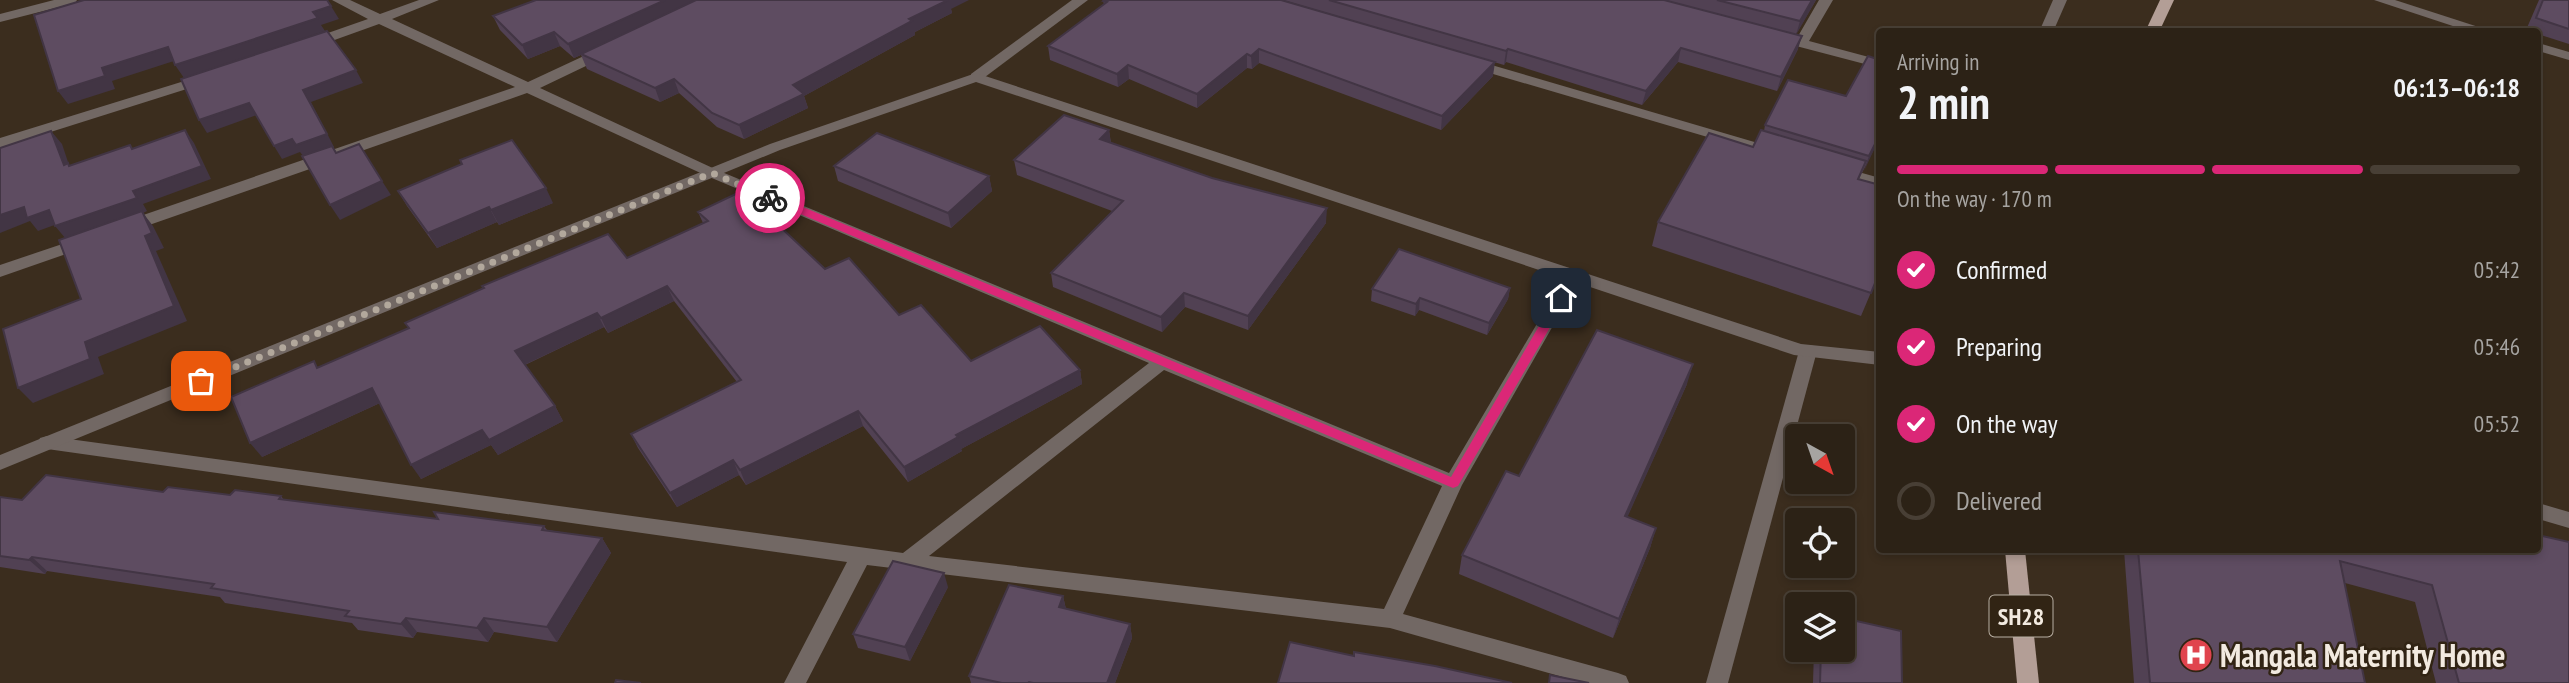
<!DOCTYPE html>
<html lang="en">
<head>
<meta charset="utf-8">
<style>
  :root { --surface:#2c2216; --page:#342a1f; --text:#f1f3f6; --muted:#a6a4a1; --line:#483f35; --accent:#db2777 }
  body { margin:0; font-family:"PT Sans Narrow",sans-serif; background:var(--page); color:var(--text); height:100vh; display:flex; flex-direction:column; font-size:26px; white-space:nowrap }
  * { box-sizing:border-box; margin:0 }
  p { font-size:23px; color:var(--muted) }
  .icon { flex:none; width:38px; height:38px; fill:none; stroke:currentColor; stroke-width:2; stroke-linecap:round; stroke-linejoin:round }
  .map { position:relative; flex:1; overflow:hidden }
  .sheet { position:absolute; left:1876px; top:28px; width:665px; height:525px; display:flex; flex-direction:column; background:var(--surface); border-radius:7px; box-shadow:0 4px 10px #0003,0 0 0 2px var(--line) }
  .sheet>* { flex:none }
  .needle { width:46px; rotate:140deg }
  .controls { position:absolute; left:1785px; top:424px; display:grid; gap:14px }
  .controls a { display:grid; place-items:center; width:70px; height:70px; border-radius:7px; background:var(--surface); box-shadow:0 4px 10px #0003,0 0 0 2px var(--line); font-size:35px }
  .pin { position:absolute; display:grid; place-items:center; width:60px; height:60px; color:#fff; margin:-30px; border-radius:14px; box-shadow:0 4px 10px #0006 }
  .courier { position:absolute; display:grid; place-items:center; width:70px; height:70px; margin:-35px; border:5px solid #db2777; border-radius:50%; background:#fff; color:#222; box-shadow:0 2px 9px #0007 }
  .summary em { font-style:normal; font-weight:700 }
  .summary div { display:flex; flex-direction:column-reverse }
  .summary { display:flex; align-items:center; justify-content:space-between; height:119px; padding:0 21px }
  h1 { font-size:46px; font-weight:700; line-height:52px }
  .bar { display:grid; grid-template-columns:repeat(4,1fr); gap:10px 7px; align-content:center; height:84px; padding:0 21px }
  .bar i { height:9px; border-radius:5px; background:var(--line) }
  .bar .on { background:var(--accent) }
  .bar p { grid-column:span 4 }
  ol { padding:0 21px; list-style:none }
  li { display:flex; align-items:center; gap:21px; height:77px }
  li p { margin-inline-start:auto }
  li .icon { padding:7px; border-radius:50%; background:var(--accent); color:#fff; stroke-width:4 }
  li:last-child { color:var(--muted) }
  li i { width:38px; height:38px; border:4px solid var(--line); border-radius:50% }
  .map>svg:first-child { display:block }
  .lines { fill:none; stroke-linecap:round; stroke-linejoin:round }
  .minor { fill:#726864; fill-rule:evenodd }
  .tertiary { fill:#726864; fill-rule:evenodd }
  .primary { fill:#b39e96; fill-rule:evenodd }
  .wall { fill:#514153 }
  .shaded-wall { fill:#423544 }
  .building { fill:#5e4c61; stroke:#423544; stroke-width:2 }
  .route { fill:#db2777 }
  .done { stroke:#b2a89c; stroke-width:7; stroke-dasharray:0 12.6 }
  .labels { text-anchor:middle; dominant-baseline:central; stroke-width:5; stroke-linejoin:round; paint-order:stroke }
  .shield { fill:#312414; stroke:#b8afa3; stroke-width:2 }
  .shield-label { font-size:24px; font-weight:bold; fill:#f2eae0 }
  .near-poi-label { font-size:32px; font-weight:bold; fill:#f2eae0; stroke:#312414; text-anchor:start }
</style>
</head>
<body>
<div class="map">
<svg width="2569" height="683" viewBox="0 0 2569 683">
  <rect width="100%" height="100%" fill="#3b2d1e"/>
  <g class="lines">
    <g class="minor">
      <path d="M 54,0 L 77,0 L 75,3 L 0,22 L 0,14 Z"/>
      <path d="M 332,0 L 350,0 L 380,14 L 419,0 L 439,0 L 392,19 L 528,82 L 601,48 L 611,48 L 611,54 L 540,88 L 717,170 L 1449,473 L 1568,271 L 1580,271 L 1582,275 L 1462,485 L 1403,614 L 1618,673 L 1626,676 L 1629,683 L 1584,683 L 1390,628 L 867,565 L 806,683 L 784,683 L 847,562 L 40,448 L 38,443 L 40,438 L 47,436 L 903,553 L 1149,363 L 707,176 L 527,93 L 132,231 L 120,231 L 118,227 L 120,223 L 515,87 L 379,24 L 315,47 L 305,47 L 305,41 L 368,19 ZM 1164,370 L 1442,486 L 1384,609 L 929,556 Z"/>
      <path d="M 1072,0 L 1088,0 L 981,80 L 971,80 L 971,74 Z"/>
      <path d="M 1819,0 L 1833,0 L 1809,41 L 1880,60 L 1880,68 L 1773,40 L 1773,34 L 1797,38 Z"/>
      <path d="M 2053,0 L 2067,0 L 2053,32 L 2039,32 Z"/>
      <path d="M 2374,0 L 2395,0 L 2494,32 L 2471,32 Z"/>
      <path d="M 2538,43 L 2569,52 L 2569,60 L 2538,51 Z"/>
      <path d="M 1471,59 L 1782,150 L 1785,153 L 1777,158 L 1772,156 L 1466,66 L 1464,63 Z"/>
      <path d="M 207,74 L 214,78 L 212,81 L 0,148 L 0,138 Z"/>
      <path d="M 1837,166 L 1880,178 L 1880,188 L 1832,174 L 1829,171 Z"/>
      <path d="M 83,237 L 89,238 L 91,242 L 89,246 L 0,277 L 0,265 Z"/>
      <path d="M 1808,345 L 1814,346 L 1817,351 L 1728,683 L 1706,683 L 1799,351 L 1802,346 Z"/>
    </g>
    <g class="tertiary">
      <path d="M 976,73 L 1801,344 L 1880,352 L 1880,365 L 1794,355 L 976,82 L 780,150 L 0,470 L 0,455 L 770,144 Z"/>
      <path d="M 2538,503 L 2569,512 L 2569,528 L 2538,519 Z"/>
    </g>
    <g class="primary">
      <path d="M 2160,0 L 2174,0 L 2159,32 L 2145,32 Z"/>
      <path d="M 2005,550 L 2025,550 L 2039,683 L 2017,683 Z"/>
    </g>
  </g>
  <g class="wall">
    <path d="M 1283,0 L 1816,0 L 1796,34 L 1798,49 L 1777,91 L 1678,62 L 1642,105 L 1506,62 L 1504,65 Z"/>
    <path d="M 2539,0 L 2569,0 L 2569,44 L 2538,34 L 2538,32 L 2526,30 Z"/>
    <path d="M 1103,1 L 1493,76 L 1441,130 L 1259,63 L 1252,69 L 1247,68 L 1197,108 L 1129,79 L 1118,87 L 1050,60 L 1048,46 L 1104,4 Z"/>
    <path d="M 951,9 L 952,13 L 915,32 L 915,35 L 804,96 L 808,108 L 744,139 L 717,127 L 679,93 L 660,102 L 587,69 L 581,55 L 574,58 L 560,46 L 528,59 L 500,30 L 493,16 Z"/>
    <path d="M 1765,125 L 1880,137 L 1859,179 L 1880,271 L 1861,316 L 1652,246 L 1658,222 L 1753,147 L 1764,131 Z"/>
    <path d="M 1109,130 L 1111,143 L 1326,223 L 1248,330 L 1185,307 L 1162,332 L 1053,287 L 1051,273 L 1112,211 L 1017,175 L 1014,160 Z"/>
    <path d="M 834,166 L 989,176 L 992,191 L 951,228 L 838,181 Z"/>
    <path d="M 398,191 L 553,203 L 499,225 L 497,222 L 437,248 L 407,206 Z"/>
    <path d="M 698,212 L 825,269 L 971,361 L 1080,370 L 1082,384 L 961,449 L 962,451 L 908,482 L 863,426 L 746,485 L 739,475 L 677,507 L 638,448 L 631,434 L 737,382 L 674,301 L 608,333 L 604,327 L 525,365 L 555,406 L 563,421 L 498,455 L 491,445 L 421,479 L 380,403 L 262,457 L 314,361 L 318,368 L 627,258 L 703,223 Z"/>
    <path d="M 1510,288 L 1508,299 L 1487,335 L 1419,310 L 1415,316 L 1371,301 L 1372,289 Z"/>
    <path d="M 1687,384 L 1627,517 L 1656,528 L 1650,548 L 1613,638 L 1459,574 L 1462,555 L 1519,476 Z"/>
    <path d="M 163,492 L 230,495 L 281,496 L 284,500 L 438,519 L 544,526 L 547,530 L 602,538 L 611,553 L 557,642 L 494,632 L 488,642 L 417,632 L 413,638 L 358,630 L 352,623 L 225,603 L 220,597 L 47,571 L 45,574 L 0,567 L 0,497 L 22,500 Z"/>
    <path d="M 2124,550 L 2538,550 L 2569,683 L 2436,683 L 2415,602 L 2345,583 L 2365,683 L 2134,683 Z"/>
    <path d="M 948,587 L 910,661 L 858,648 L 853,634 Z"/>
    <path d="M 1063,596 L 1066,609 L 1130,624 L 1132,638 L 1115,683 L 971,683 L 969,676 Z"/>
    <path d="M 1814,649 L 1843,649 L 1902,683 L 1813,683 Z"/>
  </g>
  <g class="shaded-wall">
    <path d="M 665,0 L 700,0 L 574,58 L 568,44 Z"/>
    <path d="M 946,0 L 969,0 L 951,9 L 952,13 L 915,32 L 915,35 L 804,96 L 808,108 L 744,139 L 739,125 L 793,85 L 909,19 Z"/>
    <path d="M 1812,0 L 1816,0 L 1796,35 L 1800,21 Z"/>
    <path d="M 331,6 L 339,19 L 321,25 L 325,31 L 184,78 L 175,65 Z"/>
    <path d="M 554,32 L 560,46 L 528,59 L 522,45 Z"/>
    <path d="M 1802,36 L 1798,49 L 1777,91 L 1781,77 Z"/>
    <path d="M 168,47 L 177,60 L 112,81 L 115,89 L 68,104 L 58,91 L 102,68 Z"/>
    <path d="M 1681,48 L 1678,62 L 1642,105 L 1646,91 Z"/>
    <path d="M 1259,49 L 1259,63 L 1252,69 L 1251,56 Z"/>
    <path d="M 1508,49 L 1506,62 L 1504,65 L 1506,51 Z"/>
    <path d="M 1247,54 L 1247,68 L 1197,108 L 1197,94 Z"/>
    <path d="M 1495,62 L 1493,76 L 1441,130 L 1442,116 Z"/>
    <path d="M 1128,65 L 1129,79 L 1118,87 L 1117,74 Z"/>
    <path d="M 356,70 L 363,83 L 311,102 L 334,147 L 333,147 L 342,161 L 304,157 L 300,152 L 282,159 L 274,146 L 292,139 L 303,90 Z"/>
    <path d="M 674,79 L 679,93 L 660,102 L 655,88 Z"/>
    <path d="M 249,103 L 257,115 L 207,133 L 199,120 Z"/>
    <path d="M 185,130 L 194,143 L 211,179 L 143,204 L 147,211 L 143,213 L 153,226 L 164,248 L 156,251 L 187,321 L 98,357 L 104,374 L 33,403 L 18,388 L 85,342 L 174,306 L 66,239 L 55,226 L 133,191 Z"/>
    <path d="M 1109,130 L 1111,145 L 1100,139 Z"/>
    <path d="M 51,131 L 62,144 L 69,165 L 78,176 L 64,165 Z"/>
    <path d="M 1880,134 L 1880,137 L 1864,171 L 1869,156 Z"/>
    <path d="M 989,176 L 992,191 L 951,228 L 948,213 Z"/>
    <path d="M 382,181 L 391,195 L 340,220 L 330,205 Z"/>
    <path d="M 546,188 L 553,203 L 499,225 L 491,210 Z"/>
    <path d="M 24,207 L 49,210 L 60,223 L 38,231 L 30,221 L 0,233 L 0,215 Z"/>
    <path d="M 489,207 L 497,222 L 437,248 L 428,233 Z"/>
    <path d="M 1327,208 L 1326,223 L 1248,330 L 1248,316 Z"/>
    <path d="M 667,286 L 674,301 L 608,333 L 601,318 Z"/>
    <path d="M 1510,288 L 1508,299 L 1487,335 L 1489,323 Z"/>
    <path d="M 1184,293 L 1185,307 L 1162,332 L 1161,317 Z"/>
    <path d="M 1420,298 L 1419,310 L 1415,316 L 1416,304 Z"/>
    <path d="M 597,313 L 604,327 L 524,365 L 515,351 Z"/>
    <path d="M 1693,364 L 1687,384 L 1619,536 L 1625,516 Z"/>
    <path d="M 1080,370 L 1082,384 L 961,449 L 962,451 L 908,482 L 904,467 L 956,435 Z"/>
    <path d="M 372,388 L 382,402 L 262,457 L 250,443 Z"/>
    <path d="M 555,406 L 563,421 L 498,455 L 491,445 L 421,479 L 411,465 L 482,430 Z"/>
    <path d="M 858,411 L 863,426 L 746,485 L 740,470 Z"/>
    <path d="M 733,460 L 739,475 L 677,507 L 670,493 Z"/>
    <path d="M 1656,528 L 1650,548 L 1613,638 L 1619,619 Z"/>
    <path d="M 602,538 L 611,553 L 557,642 L 547,627 Z"/>
    <path d="M 32,557 L 47,571 L 45,574 L 29,560 Z"/>
    <path d="M 944,573 L 948,587 L 910,661 L 905,647 Z"/>
    <path d="M 1063,596 L 1066,610 L 1059,607 Z"/>
    <path d="M 406,618 L 417,632 L 413,638 L 401,624 Z"/>
    <path d="M 484,618 L 494,632 L 488,642 L 477,628 Z"/>
    <path d="M 1130,624 L 1132,638 L 1115,683 L 1107,683 Z"/>
  </g>
  <g class="building">
    <path d="M 84,0 L 327,0 L 331,6 L 313,12 L 318,18 L 203,56 L 175,65 L 168,47 L 102,68 L 105,76 L 58,91 L 34,15 Z"/>
    <path d="M 536,0 L 665,0 L 568,44 L 554,32 L 522,45 L 493,16 Z"/>
    <path d="M 696,0 L 948,0 L 909,19 L 912,21 L 793,85 L 804,94 L 739,125 L 712,113 L 674,79 L 655,88 L 581,54 Z"/>
    <path d="M 1104,0 L 1281,0 L 1495,62 L 1442,116 L 1259,49 L 1251,56 L 1247,54 L 1197,94 L 1128,65 L 1117,74 L 1048,46 L 1107,2 L 1103,1 Z"/>
    <path d="M 1329,0 L 1664,0 L 1802,36 L 1781,77 L 1681,48 L 1646,91 L 1508,49 L 1506,51 Z"/>
    <path d="M 1717,0 L 1812,0 L 1800,21 Z"/>
    <path d="M 2543,0 L 2569,0 L 2569,29 L 2536,18 Z"/>
    <path d="M 327,31 L 356,70 L 303,90 L 327,134 L 296,145 L 292,139 L 274,146 L 249,103 L 199,120 L 181,79 Z"/>
    <path d="M 1868,56 L 1880,60 L 1880,134 L 1869,156 L 1765,125 L 1788,80 L 1846,96 Z"/>
    <path d="M 1064,115 L 1109,130 L 1100,139 L 1212,178 L 1327,208 L 1248,316 L 1184,293 L 1161,317 L 1051,273 L 1123,201 L 1014,160 Z"/>
    <path d="M 185,130 L 202,166 L 133,191 L 137,198 L 55,226 L 49,210 L 27,218 L 24,207 L 0,215 L 0,148 L 51,131 L 64,165 L 68,163 L 69,166 L 130,145 L 132,149 Z"/>
    <path d="M 1761,130 L 1866,161 L 1858,179 L 1880,185 L 1880,271 L 1871,293 L 1658,222 L 1709,133 L 1753,147 Z"/>
    <path d="M 877,133 L 989,176 L 948,213 L 834,166 Z"/>
    <path d="M 512,140 L 546,188 L 491,210 L 489,207 L 428,233 L 398,191 L 462,164 L 460,160 Z"/>
    <path d="M 359,144 L 382,181 L 330,205 L 302,156 L 332,146 L 336,153 Z"/>
    <path d="M 742,191 L 825,269 L 849,258 L 899,315 L 921,305 L 971,361 L 1040,326 L 1080,370 L 956,435 L 958,437 L 904,467 L 858,411 L 740,470 L 733,460 L 670,493 L 631,434 L 741,380 L 667,286 L 601,318 L 597,313 L 515,351 L 555,406 L 489,440 L 482,430 L 411,465 L 372,388 L 250,443 L 231,397 L 314,361 L 317,368 L 409,328 L 405,323 L 484,288 L 482,286 L 608,234 L 627,258 L 708,221 L 698,212 Z"/>
    <path d="M 142,211 L 152,233 L 145,236 L 174,306 L 85,342 L 90,359 L 18,388 L 3,329 L 81,299 L 59,240 Z"/>
    <path d="M 1399,249 L 1510,288 L 1489,323 L 1420,298 L 1416,304 L 1372,289 Z"/>
    <path d="M 1597,330 L 1693,364 L 1625,516 L 1656,528 L 1619,619 L 1462,555 L 1506,471 L 1519,476 Z"/>
    <path d="M 46,475 L 163,492 L 168,487 L 230,495 L 235,490 L 281,496 L 279,499 L 438,519 L 434,512 L 544,526 L 542,530 L 602,538 L 547,627 L 484,618 L 477,628 L 406,618 L 401,624 L 345,616 L 349,611 L 211,588 L 214,584 L 32,557 L 29,560 L 0,556 L 0,497 L 22,500 Z"/>
    <path d="M 2538,535 L 2569,542 L 2569,683 L 2459,683 L 2432,585 L 2340,561 L 2365,683 L 2150,683 L 2138,550 L 2538,550 Z"/>
    <path d="M 893,561 L 944,573 L 905,647 L 853,634 Z"/>
    <path d="M 1009,585 L 1063,596 L 1059,607 L 1130,624 L 1107,683 L 1033,683 L 1029,682 L 1028,683 L 1002,683 L 969,676 Z"/>
    <path d="M 1843,618 L 1901,631 L 1902,683 L 1820,683 L 1821,649 L 1843,649 Z"/>
    <path d="M 1290,642 L 1354,656 L 1354,652 L 1435,666 L 1512,683 L 1278,683 Z"/>
    <path d="M 1550,675 L 1589,683 L 1549,683 Z"/>
    <path d="M 616,680 L 641,683 L 615,683 Z"/>
  </g>
  <path class="route" d="M 767,195 L 774,195 L 1451,477 L 1557,295 L 1561,294 L 1567,298 L 1458,486 L 1453,488 L 767,200 Z"/>
  <g class="lines">
    <path class="done" d="M 201,381 L 712,173 L 770,198"/>
  </g>
  <defs>
    <symbol id="hospital-disc" viewBox="-11 -11 22 22"><circle r="9.5" fill="#e0444e" stroke="#312414"/><path d="M-5-5h3v3.5h4V-5h3V5h-3V1.5h-4V5h-3Z" fill="#fff"/></symbol>
  </defs>
  <g fill-rule="evenodd">
    <use href="#hospital-disc" x="2177" y="636" width="38" height="38"/>
  </g>
  <g class="labels">
    <rect class="shield" x="1989.5" y="595.5" width="63" height="41" rx="5"/>
    <g class="shield-label">
      <text x="2021" y="616">SH28</text>
    </g>
    <g class="near-poi-label">
      <text x="2220" y="655">Mangala Maternity Home</text>
    </g>
  </g>
</svg>
<div class="controls">
<a><svg class="needle" viewBox="-14 -14 28 28"><path d="M0-13l5 13h-10z" fill="#e53935"/><path d="M0 13l5-13h-10z" fill="#a6a4a1"/></svg></a>
<a><svg class="icon" aria-label="locate" viewBox="0 0 24 24"><circle cx="12" cy="12" r="6"/><path d="M12 2v4M12 18v4M2 12h4M18 12h4"/></svg></a>
<a><svg class="icon" aria-label="layers" viewBox="0 0 24 24"><path d="M12 4l9 5-9 5-9-5zM3 14l9 5 9-5"/></svg></a>
</div>
<div class="pin" style="left:201px;top:381px;background:#ea580c"><svg class="icon" aria-label="bag" viewBox="0 0 24 24"><path d="M5 8h14l-1 12H6zM9 8a3 3 0 0 1 6 0"/></svg></div>
<div class="pin" style="left:1561px;top:298px;background:#1f2937"><svg class="icon" aria-label="home" viewBox="0 0 24 24"><path d="M3 11l9-7 9 7M6 9v11h12V9"/></svg></div>
<div class="courier" style="left:770px;top:198px"><svg class="icon" aria-label="bike" viewBox="0 0 24 24"><circle cx="6" cy="16" r="4"/><circle cx="18" cy="16" r="4"/><path d="M6 16l4-8h5l3 8M10 8l3 8H6M13 5h3"/></svg></div>
<section class="sheet">
<div class="summary"><div><h1>2 min</h1><p>Arriving in</p></div><em>06:13–06:18</em></div>
<div class="bar"><i class="on"></i><i class="on"></i><i class="on"></i><i></i><p>On the way · 170 m</p></div>
<ol>
<li><svg class="icon" aria-label="check" viewBox="0 0 24 24"><path d="M5 12l5 5 9-10"/></svg>Confirmed<p>05:42</p></li>
<li><svg class="icon" aria-label="check" viewBox="0 0 24 24"><path d="M5 12l5 5 9-10"/></svg>Preparing<p>05:46</p></li>
<li><svg class="icon" aria-label="check" viewBox="0 0 24 24"><path d="M5 12l5 5 9-10"/></svg>On the way<p>05:52</p></li>
<li><i></i>Delivered</li>
</ol>
</section>
</div>
</body>
</html>
